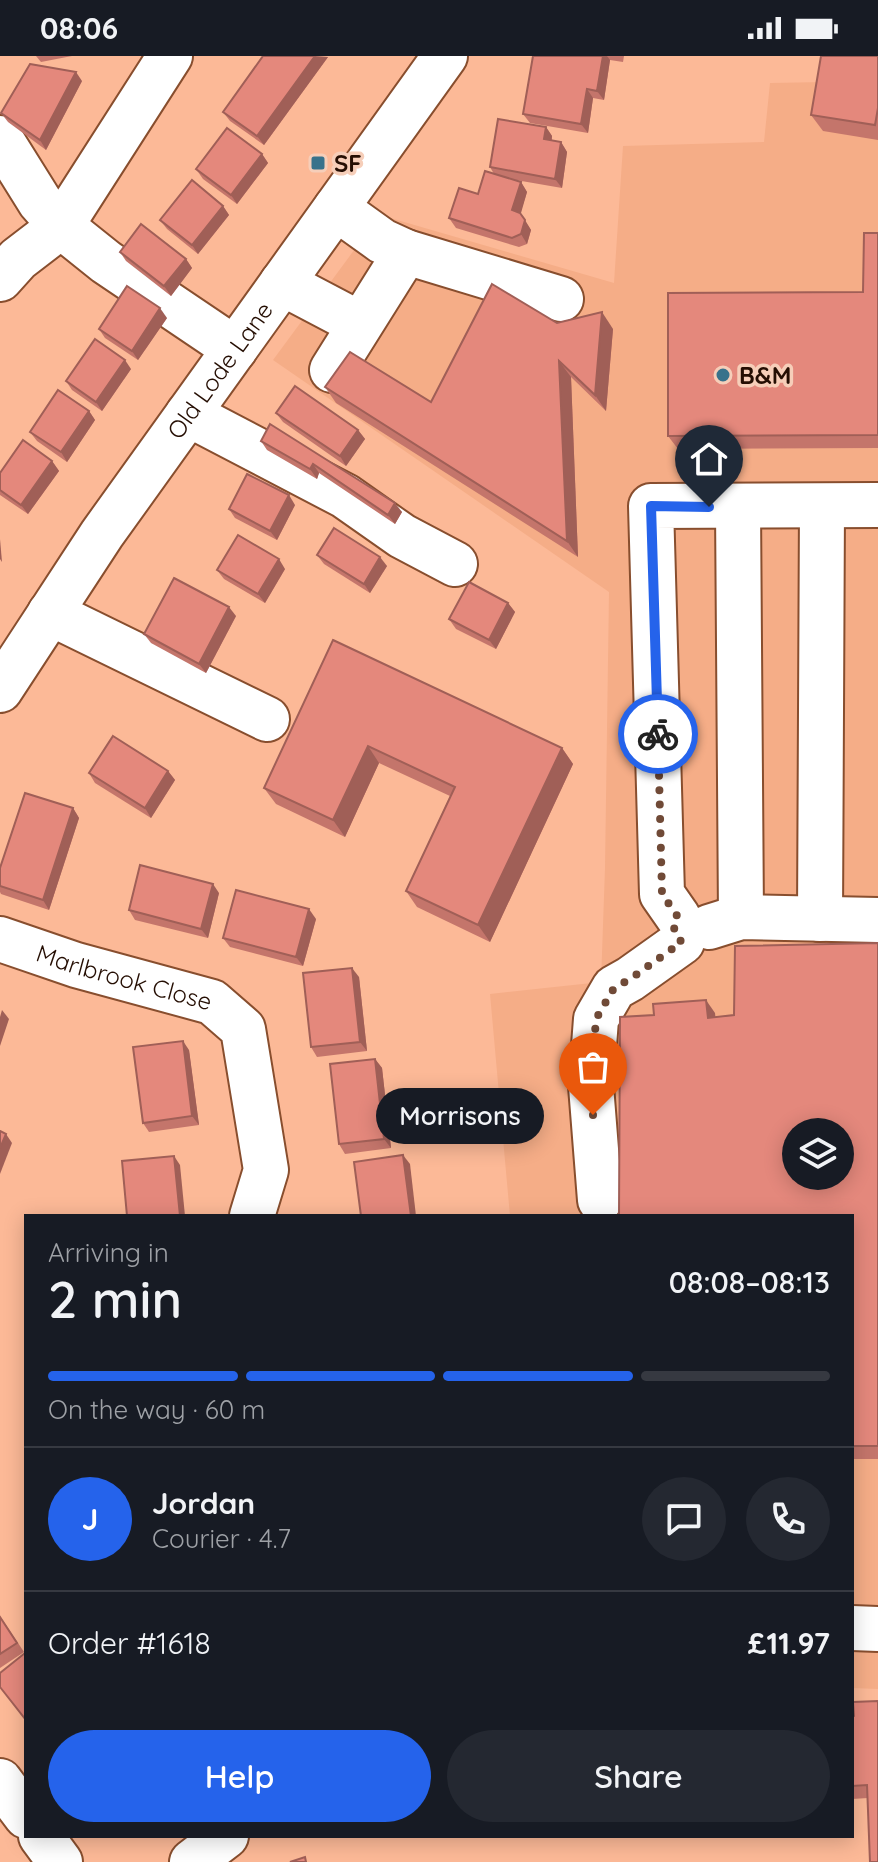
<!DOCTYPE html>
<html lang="en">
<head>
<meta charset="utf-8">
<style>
  :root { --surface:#171b24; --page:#242831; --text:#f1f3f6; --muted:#9ea1a6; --line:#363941; --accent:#2563eb }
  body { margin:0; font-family:Quicksand,sans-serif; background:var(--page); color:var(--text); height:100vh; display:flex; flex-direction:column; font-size:30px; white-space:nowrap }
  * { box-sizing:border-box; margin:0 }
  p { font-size:26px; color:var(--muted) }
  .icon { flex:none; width:44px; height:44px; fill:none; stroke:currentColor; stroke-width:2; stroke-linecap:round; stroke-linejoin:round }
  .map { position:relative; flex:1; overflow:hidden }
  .drawer { position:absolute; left:24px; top:1158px; width:830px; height:624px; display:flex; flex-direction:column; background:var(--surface); border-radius:0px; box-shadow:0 4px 20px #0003 }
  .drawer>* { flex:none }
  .tools { position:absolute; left:782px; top:1062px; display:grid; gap:16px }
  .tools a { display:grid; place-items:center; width:72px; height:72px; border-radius:50%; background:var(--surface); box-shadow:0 4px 20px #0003; font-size:40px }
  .pin { position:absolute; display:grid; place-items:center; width:68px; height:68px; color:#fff; margin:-82px -34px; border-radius:50% 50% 50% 0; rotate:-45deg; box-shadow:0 0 8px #0007 }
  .pin .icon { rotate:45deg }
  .courier { position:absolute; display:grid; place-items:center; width:80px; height:80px; margin:-40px; border:6px solid #2563eb; border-radius:50%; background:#fff; color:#222; box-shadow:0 2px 10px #0007 }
  .bubble { position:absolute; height:56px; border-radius:28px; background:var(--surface); box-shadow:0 4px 20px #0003; font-size:26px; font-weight:600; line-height:56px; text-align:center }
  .overview em { font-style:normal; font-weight:600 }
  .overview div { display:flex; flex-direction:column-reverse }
  .overview { display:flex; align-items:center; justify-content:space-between; height:136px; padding:0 24px }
  h1 { font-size:52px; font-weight:600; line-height:60px }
  .bar { display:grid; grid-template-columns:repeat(4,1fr); gap:12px 8px; align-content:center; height:96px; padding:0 24px }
  .bar i { height:10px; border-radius:6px; background:var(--line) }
  .bar .current { background:var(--accent) }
  .bar p { grid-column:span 4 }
  .line { display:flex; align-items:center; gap:20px; padding:0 24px; border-top:2px solid var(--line) }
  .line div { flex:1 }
  .round { display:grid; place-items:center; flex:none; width:84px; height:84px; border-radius:42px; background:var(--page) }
  .action { display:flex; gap:16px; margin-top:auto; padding:16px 24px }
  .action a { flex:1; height:92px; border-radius:48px; background:var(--accent); color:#fff; font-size:32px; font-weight:600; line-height:92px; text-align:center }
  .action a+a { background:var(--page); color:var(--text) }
  .status { display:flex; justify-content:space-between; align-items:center; height:56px; padding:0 40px; background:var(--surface); direction:ltr }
  .status svg { height:22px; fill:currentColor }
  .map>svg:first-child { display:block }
  .built { fill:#f5ad87; fill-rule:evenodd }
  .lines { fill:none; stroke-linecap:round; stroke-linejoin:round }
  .minor-casing { stroke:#884e2e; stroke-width:48 }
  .minor { stroke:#fff; stroke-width:44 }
  .wall { fill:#c4756b }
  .shaded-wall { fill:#a05f57 }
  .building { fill:#e4887c; stroke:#a05f57; stroke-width:2; fill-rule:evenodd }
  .done { stroke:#704a37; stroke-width:8; stroke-dasharray:0 14.4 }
  .route { stroke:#2563eb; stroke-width:10 }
  .poi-dot { fill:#38728b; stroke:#f6ceb9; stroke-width:3 }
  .labels { text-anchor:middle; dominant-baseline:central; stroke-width:7; stroke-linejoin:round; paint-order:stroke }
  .poi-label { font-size:24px; font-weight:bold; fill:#250e03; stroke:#f6ceb9; text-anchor:start }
  .street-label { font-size:24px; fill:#250e03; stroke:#f6ceb9 }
</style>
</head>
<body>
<div class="status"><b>08:06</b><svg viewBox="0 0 49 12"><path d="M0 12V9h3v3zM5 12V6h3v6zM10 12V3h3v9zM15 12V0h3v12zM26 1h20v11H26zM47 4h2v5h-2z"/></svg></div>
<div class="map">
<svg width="878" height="1806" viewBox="0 0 878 1806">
  <rect width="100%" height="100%" fill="#fcb997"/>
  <path class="built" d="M 878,0 L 878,1633 L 852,1632 L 852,1160 L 510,1160 L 490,938 L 601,926 L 605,812 L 609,536 L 273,304 L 380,159 L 614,227 L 623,90 L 764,86 L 770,27 L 825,26 ZM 796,1076 L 840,1076 L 840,1120 L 796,1120 Z"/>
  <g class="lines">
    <defs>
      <g id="minor">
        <path d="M 0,82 L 40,146 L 61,170 L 106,206 L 235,293"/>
        <path d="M 336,152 L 382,185 L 406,196 L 561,243"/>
        <path d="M 0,223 L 18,203 L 61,170 L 170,0"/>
        <path d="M 282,227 L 360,268"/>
        <path d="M 332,314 L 406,196"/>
        <path d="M 188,358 L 345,440 L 402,480 L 455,508"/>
        <path d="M 738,451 L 741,861"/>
        <path d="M 50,557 L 267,663"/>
        <path id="s1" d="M 0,634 L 102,478 L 445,0"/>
        <path d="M 678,861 L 662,838 L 651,450 L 878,449"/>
        <path d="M 820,863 L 822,450"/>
        <path d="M 709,871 L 741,861 L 878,864"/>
        <path id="s2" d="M 0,883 L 76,909 L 212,946 L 243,973 L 266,1114 L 252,1160"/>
        <path d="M 600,1144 L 591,1030 L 596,963 L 614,932 L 630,923 L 682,886"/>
        <path d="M 852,1572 L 878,1573"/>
        <path d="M 0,1725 L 26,1760"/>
        <path d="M 41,1780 L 60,1806"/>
        <path d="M 192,1806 L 226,1780"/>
      </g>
    </defs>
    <use href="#minor" class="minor-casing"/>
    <use href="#minor" class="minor"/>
  </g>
  <g class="wall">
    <path d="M 36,0 L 72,0 L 41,6 Z"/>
    <path d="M 263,0 L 328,1 L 264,89 L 230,65 L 223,56 Z"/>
    <path d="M 533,0 L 624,0 L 623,6 L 610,4 L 604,44 L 593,42 L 588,77 L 530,67 L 523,58 Z"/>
    <path d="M 878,0 L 878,84 L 823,75 L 811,59 Z"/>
    <path d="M 82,25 L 46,94 L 8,66 L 1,57 Z"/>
    <path d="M 546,71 L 552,80 L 552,85 L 561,86 L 567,96 L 562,132 L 510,123 L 521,126 L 527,136 L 520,158 L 531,174 L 527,188 L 519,191 L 456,172 L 449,162 L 478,138 L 494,118 L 490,111 Z"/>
    <path d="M 262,98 L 268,107 L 237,148 L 203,123 L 196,113 Z"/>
    <path d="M 223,150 L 229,159 L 198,198 L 167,173 L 160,164 Z"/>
    <path d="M 878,177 L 878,392 L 678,393 L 668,380 L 863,236 Z"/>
    <path d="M 120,196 L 186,203 L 192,212 L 171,240 L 126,205 Z"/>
    <path d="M 167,262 L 138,304 L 105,282 L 99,273 Z"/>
    <path d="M 557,267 L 613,273 L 606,355 L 571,321 L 578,501 L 336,347 L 325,331 L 431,346 Z"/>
    <path d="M 131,313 L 102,355 L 72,334 L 66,325 Z"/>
    <path d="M 89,355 L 95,364 L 67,406 L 37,385 L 30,376 Z"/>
    <path d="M 276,357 L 358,374 L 365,383 L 346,410 L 283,366 Z"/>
    <path d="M 270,368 L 402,456 L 395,468 L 319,417 L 317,423 L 267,394 L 261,385 Z"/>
    <path d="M 52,405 L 59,415 L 28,458 L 0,439 L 0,417 Z"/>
    <path d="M 295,449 L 277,484 L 235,462 L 229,453 Z"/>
    <path d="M 317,499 L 387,510 L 370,537 L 324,508 Z"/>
    <path d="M 285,513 L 265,547 L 224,523 L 217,514 Z"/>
    <path d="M 508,547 L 515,556 L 496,593 L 456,573 L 449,563 Z"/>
    <path d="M 236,560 L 206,617 L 151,587 L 144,578 Z"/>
    <path d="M 333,584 L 562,692 L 573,708 L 490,886 L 417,851 L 406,835 L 450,740 L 379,707 L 345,781 L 276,748 L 264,732 Z"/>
    <path d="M 168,715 L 175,724 L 151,762 L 95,727 L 89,717 Z"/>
    <path d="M 73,752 L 79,762 L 49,854 L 1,838 L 0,836 L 0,812 Z"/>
    <path d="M 219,837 L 208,882 L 135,864 L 129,854 Z"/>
    <path d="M 316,863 L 303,910 L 230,891 L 223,882 Z"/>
    <path d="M 878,887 L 878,1403 L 852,1403 L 852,1160 L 654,959 L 715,957 L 715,961 L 734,959 Z"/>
    <path d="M 359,921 L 367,995 L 317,1001 L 311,991 Z"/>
    <path d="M 189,994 L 199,1069 L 149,1076 L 143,1067 Z"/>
    <path d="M 375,1003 L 382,1012 L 391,1092 L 345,1098 L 339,1088 Z"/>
    <path d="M 0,1560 L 24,1596 L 0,1612 Z"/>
    <path d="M 878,1645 L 868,1742 L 852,1743 L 852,1661 Z"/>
  </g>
  <g class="shaded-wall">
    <path d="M 315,0 L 328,1 L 264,89 L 257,80 Z"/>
    <path d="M 603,0 L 607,0 L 610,4 L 604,44 L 597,35 Z"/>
    <path d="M 76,16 L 82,25 L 46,94 L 40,84 Z"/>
    <path d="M 587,33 L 593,42 L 588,77 L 581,68 Z"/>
    <path d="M 546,71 L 552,80 L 550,93 L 544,83 Z"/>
    <path d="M 561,86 L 567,96 L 562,132 L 555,123 Z"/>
    <path d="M 262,98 L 268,107 L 237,148 L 231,139 Z"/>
    <path d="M 521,126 L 527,136 L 519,164 L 512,154 Z"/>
    <path d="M 223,150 L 229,159 L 198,198 L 192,189 Z"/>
    <path d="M 525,164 L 531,174 L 527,188 L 521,178 Z"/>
    <path d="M 186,203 L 192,212 L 171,240 L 164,230 Z"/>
    <path d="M 160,252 L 167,262 L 138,304 L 132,295 Z"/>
    <path d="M 602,256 L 613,273 L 606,355 L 595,339 Z"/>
    <path d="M 125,304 L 131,313 L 102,355 L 96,346 Z"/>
    <path d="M 559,305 L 571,321 L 578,501 L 567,485 Z"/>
    <path d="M 89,355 L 95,364 L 67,406 L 61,396 Z"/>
    <path d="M 358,374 L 365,383 L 346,410 L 340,400 Z"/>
    <path d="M 52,405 L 59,415 L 28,458 L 21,449 Z"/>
    <path d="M 313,408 L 319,417 L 317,423 L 310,413 Z"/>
    <path d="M 289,439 L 295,449 L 277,484 L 270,475 Z"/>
    <path d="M 395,447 L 402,456 L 395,468 L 388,459 Z"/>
    <path d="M 0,483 L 2,506 L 0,503 Z"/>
    <path d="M 380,501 L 387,510 L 370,537 L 364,528 Z"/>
    <path d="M 279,503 L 285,513 L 265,547 L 258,538 Z"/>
    <path d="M 508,547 L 515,556 L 496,593 L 489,584 Z"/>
    <path d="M 229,551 L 236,560 L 206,617 L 199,608 Z"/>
    <path d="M 368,690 L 379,707 L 345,781 L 333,764 Z"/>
    <path d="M 562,692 L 573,708 L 490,886 L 478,869 Z"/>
    <path d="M 168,715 L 175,724 L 151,762 L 145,752 Z"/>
    <path d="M 73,752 L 79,762 L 49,854 L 43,844 Z"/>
    <path d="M 213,828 L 219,837 L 208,882 L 201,873 Z"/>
    <path d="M 309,853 L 316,863 L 303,910 L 296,901 Z"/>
    <path d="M 352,912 L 359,921 L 367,995 L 360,986 Z"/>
    <path d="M 706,944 L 715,957 L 717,975 L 708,962 Z"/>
    <path d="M 2,954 L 9,963 L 0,990 L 0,961 Z"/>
    <path d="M 183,985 L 189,994 L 199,1069 L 192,1060 Z"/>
    <path d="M 375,1003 L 382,1012 L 391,1092 L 384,1083 Z"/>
    <path d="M 6,1078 L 12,1087 L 0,1118 L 0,1092 Z"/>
    <path d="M 403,1099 L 410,1108 L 416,1160 L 411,1160 Z"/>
    <path d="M 174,1100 L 180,1109 L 185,1160 L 180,1160 Z"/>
  </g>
  <g class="building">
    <path d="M 263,0 L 315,0 L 257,80 L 223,56 Z"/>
    <path d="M 533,0 L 603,0 L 597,35 L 587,33 L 581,68 L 523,58 Z"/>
    <path d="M 821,0 L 878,0 L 878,52 L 875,69 L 811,59 Z"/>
    <path d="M 30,8 L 76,16 L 40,84 L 1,57 Z"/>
    <path d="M 498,63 L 546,71 L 544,83 L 561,86 L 555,123 L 490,111 Z"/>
    <path d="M 227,72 L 262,98 L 231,139 L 196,113 Z"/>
    <path d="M 485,115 L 521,126 L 512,154 L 520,157 L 525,164 L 521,178 L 512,182 L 449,162 L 459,132 L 478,138 Z"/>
    <path d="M 192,124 L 223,150 L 192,189 L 160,164 Z"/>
    <path d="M 141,168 L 186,203 L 164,230 L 120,196 Z"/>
    <path d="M 864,177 L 878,177 L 878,379 L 668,380 L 668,237 L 863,236 Z"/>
    <path d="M 492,228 L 557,267 L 602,256 L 595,339 L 559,305 L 567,485 L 325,331 L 350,296 L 431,346 Z"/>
    <path d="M 127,230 L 160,252 L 132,295 L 99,273 Z"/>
    <path d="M 95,283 L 125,304 L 96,346 L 66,325 Z"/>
    <path d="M 295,330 L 358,374 L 340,400 L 276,357 Z"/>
    <path d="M 58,334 L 89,355 L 61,396 L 30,376 Z"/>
    <path d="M 270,368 L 395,447 L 388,459 L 313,408 L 310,413 L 261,385 Z"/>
    <path d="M 23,384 L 52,405 L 21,449 L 0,434 L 0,417 Z"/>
    <path d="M 247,418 L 289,439 L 270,475 L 229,453 Z"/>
    <path d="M 334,472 L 380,501 L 364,528 L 317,499 Z"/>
    <path d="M 238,479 L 279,503 L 258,538 L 217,514 Z"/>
    <path d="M 174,522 L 229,551 L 199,608 L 144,578 Z"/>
    <path d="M 469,526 L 508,547 L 489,584 L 449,563 Z"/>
    <path d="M 333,584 L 562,692 L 478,869 L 406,835 L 455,731 L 368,690 L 333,764 L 264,732 Z"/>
    <path d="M 113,680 L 168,715 L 145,752 L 89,717 Z"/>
    <path d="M 25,737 L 73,752 L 43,844 L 0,830 L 0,812 Z"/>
    <path d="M 140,809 L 213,828 L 201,873 L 129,854 Z"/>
    <path d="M 236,834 L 309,853 L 296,901 L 223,882 Z"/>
    <path d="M 878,887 L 878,1390 L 852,1390 L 852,1160 L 619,1160 L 620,961 L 654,959 L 653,948 L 706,944 L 708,962 L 734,959 L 735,890 ZM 796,1076 L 840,1076 L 840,1120 L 796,1120 Z"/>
    <path d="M 352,912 L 360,986 L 311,991 L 303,917 Z"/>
    <path d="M 183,985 L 192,1060 L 143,1067 L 133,991 Z"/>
    <path d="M 375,1003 L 384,1083 L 339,1088 L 330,1008 Z"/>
    <path d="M 0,1075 L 6,1078 L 0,1092 Z"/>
    <path d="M 403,1099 L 411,1160 L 361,1160 L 354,1106 Z"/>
    <path d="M 174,1100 L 180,1160 L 127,1160 L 122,1105 Z"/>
    <path d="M 0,1561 L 17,1587 L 0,1598 Z"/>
    <path d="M 25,1597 L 26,1599 L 26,1664 L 0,1631 L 0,1617 Z"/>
    <path d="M 878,1645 L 878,1806 L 870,1806 L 867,1729 L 852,1730 L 852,1661 L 854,1660 L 853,1646 Z"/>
    <path d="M 305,1801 L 306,1806 L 290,1806 Z"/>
  </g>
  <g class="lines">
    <path class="done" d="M 593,1059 L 591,1030 L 596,963 L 614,932 L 630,923 L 682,886 C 673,879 672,870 678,861 L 662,838 L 658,678"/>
    <path class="route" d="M 658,678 L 651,450 L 709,451"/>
  </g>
  <g class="poi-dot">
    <rect x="310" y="99" width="16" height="16" rx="4"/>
    <circle cx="723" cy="319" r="8"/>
  </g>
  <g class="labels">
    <g class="poi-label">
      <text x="334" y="107">SF</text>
      <text x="739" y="319">B&amp;M</text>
    </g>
    <g class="street-label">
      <text stroke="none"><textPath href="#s1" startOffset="388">Old Lode Lane</textPath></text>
      <text stroke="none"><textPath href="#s2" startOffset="130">Marlbrook Close</textPath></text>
    </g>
  </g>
</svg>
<div class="tools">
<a><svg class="icon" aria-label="layers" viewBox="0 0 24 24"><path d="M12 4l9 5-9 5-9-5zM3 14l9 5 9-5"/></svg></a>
</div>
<div class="pin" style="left:593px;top:1059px;background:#ea580c"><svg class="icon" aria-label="bag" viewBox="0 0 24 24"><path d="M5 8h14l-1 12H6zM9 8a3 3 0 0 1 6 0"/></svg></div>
<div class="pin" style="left:709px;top:451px;background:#1f2937"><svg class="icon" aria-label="home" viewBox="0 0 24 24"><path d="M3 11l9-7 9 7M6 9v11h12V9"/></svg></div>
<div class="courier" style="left:658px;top:678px"><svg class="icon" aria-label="bike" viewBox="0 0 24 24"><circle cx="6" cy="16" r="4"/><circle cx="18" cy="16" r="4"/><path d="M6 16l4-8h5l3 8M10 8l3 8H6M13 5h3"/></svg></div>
<div class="bubble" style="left:376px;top:1032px;width:168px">Morrisons</div>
<section class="drawer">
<div class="overview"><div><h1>2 min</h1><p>Arriving in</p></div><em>08:08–08:13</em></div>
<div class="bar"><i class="current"></i><i class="current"></i><i class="current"></i><i></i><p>On the way · 60 m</p></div>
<div class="line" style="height:144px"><b class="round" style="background:var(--accent);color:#fff">J</b><div><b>Jordan</b><p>Courier · 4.7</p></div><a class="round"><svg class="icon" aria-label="chat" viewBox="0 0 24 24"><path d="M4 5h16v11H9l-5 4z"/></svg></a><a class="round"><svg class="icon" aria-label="phone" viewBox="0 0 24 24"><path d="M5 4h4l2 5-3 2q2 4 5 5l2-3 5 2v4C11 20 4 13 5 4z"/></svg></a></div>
<div class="line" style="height:104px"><div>Order #1618</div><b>£11.97</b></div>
<div class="action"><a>Help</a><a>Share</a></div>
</section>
</div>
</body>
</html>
